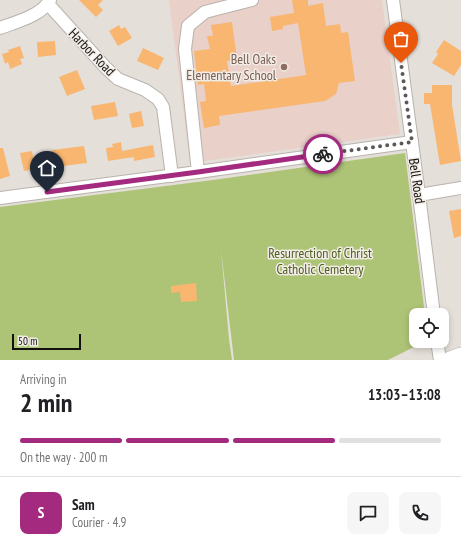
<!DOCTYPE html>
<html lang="en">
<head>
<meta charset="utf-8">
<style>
  :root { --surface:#fff; --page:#f6f6f6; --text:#202124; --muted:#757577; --line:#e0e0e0; --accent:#a32a7f }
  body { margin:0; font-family:"PT Sans Narrow",sans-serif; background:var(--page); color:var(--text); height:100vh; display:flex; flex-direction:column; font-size:15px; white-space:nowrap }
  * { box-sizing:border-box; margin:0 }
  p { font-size:13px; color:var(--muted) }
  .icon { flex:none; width:22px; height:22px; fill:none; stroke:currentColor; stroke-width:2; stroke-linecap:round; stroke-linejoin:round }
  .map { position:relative; height:360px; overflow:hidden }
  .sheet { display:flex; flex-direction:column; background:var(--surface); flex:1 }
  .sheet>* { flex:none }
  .buttons { position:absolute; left:409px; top:308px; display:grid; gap:8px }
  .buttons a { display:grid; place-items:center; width:40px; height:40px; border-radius:8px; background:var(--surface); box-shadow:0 2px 6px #0003; font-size:20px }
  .scale { position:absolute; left:12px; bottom:10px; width:69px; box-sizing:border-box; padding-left:4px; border:2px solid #13110f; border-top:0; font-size:11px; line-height:14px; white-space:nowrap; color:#13110f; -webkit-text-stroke:3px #f2ece6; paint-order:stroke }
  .pin { position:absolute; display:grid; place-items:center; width:34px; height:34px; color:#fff; margin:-41px -17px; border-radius:50% 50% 50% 0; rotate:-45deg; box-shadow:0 0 4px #0007 }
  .pin .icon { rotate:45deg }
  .courier { position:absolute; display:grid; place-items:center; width:40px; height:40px; margin:-20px; border:3px solid #a32a7f; border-radius:50%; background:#fff; color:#222; box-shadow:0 1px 5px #0007 }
  .overview em { font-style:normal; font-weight:700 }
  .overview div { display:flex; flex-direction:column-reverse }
  .overview { display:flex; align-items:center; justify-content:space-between; height:68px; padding:0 20px }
  h1 { font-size:26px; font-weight:700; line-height:30px }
  .bar { display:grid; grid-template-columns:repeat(4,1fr); gap:6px 4px; align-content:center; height:48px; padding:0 20px }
  .bar i { height:5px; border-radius:3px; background:var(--line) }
  .bar .selected { background:var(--accent) }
  .bar p { grid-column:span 4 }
  .line { display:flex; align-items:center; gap:10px; padding:0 20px; border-top:1px solid var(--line) }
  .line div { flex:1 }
  .round { display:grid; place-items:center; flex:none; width:42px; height:42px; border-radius:8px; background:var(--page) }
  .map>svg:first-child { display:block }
  .education { fill:#e9d0c9 }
  .green { fill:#adc476 }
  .building { fill:#f8b671 }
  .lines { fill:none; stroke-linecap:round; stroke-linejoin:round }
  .minor-casing { stroke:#b8b3ad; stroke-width:14 }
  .highway-casing { stroke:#b8b3ad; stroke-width:18 }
  .minor { stroke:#fff; stroke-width:12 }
  .highway { stroke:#fff; stroke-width:17 }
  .done { stroke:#5c5956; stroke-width:4; stroke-dasharray:0 7.2 }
  .route { stroke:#a32a7f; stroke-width:5 }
  .education-dot { fill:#8d6e63; stroke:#f2ece6; stroke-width:1.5 }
  .labels { text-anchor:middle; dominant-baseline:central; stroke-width:3; stroke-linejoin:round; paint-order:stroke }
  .street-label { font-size:14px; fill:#13110f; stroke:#f2ece6 }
  .education-label { font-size:14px; fill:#785e54; stroke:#f2ece6; text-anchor:end }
  .park-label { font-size:14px; fill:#4f5e22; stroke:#f2ece6 }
</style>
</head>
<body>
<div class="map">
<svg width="461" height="360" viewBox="0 0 461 360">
  <rect width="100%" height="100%" fill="#e5dfd9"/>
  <path class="education" d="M 169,0 L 382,0 L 400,134 L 190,163 Z"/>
  <path class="green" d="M 405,153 L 425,315 L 416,315 L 416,341 L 422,341 L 418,345 L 388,360 L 234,360 L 221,250 L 229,339 L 232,360 L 0,360 L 0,207 L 213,180 Z"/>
  <g class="building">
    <path d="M 79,0 L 103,0 L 98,5 L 103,10 L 96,17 Z"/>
    <path d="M 292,0 L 308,0 L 308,6 L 323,3 L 326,26 L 340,24 L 341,33 L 348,32 L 355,81 L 339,83 L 336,94 L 325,101 L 219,116 L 220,125 L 204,128 L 200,102 L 206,101 L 204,84 L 198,85 L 194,51 L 210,49 L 207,36 L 213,36 L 211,25 L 232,22 L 237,59 L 227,61 L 231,86 L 306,75 L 298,23 L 283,26 L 283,29 L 272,31 L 270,17 L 294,13 Z"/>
    <path d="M 119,25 L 121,29 L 125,27 L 132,38 L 118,46 L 109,31 Z"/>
    <path d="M 444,40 L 461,51 L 461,65 L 454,76 L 432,63 L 438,54 L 436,52 Z"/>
    <path d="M 55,41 L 56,55 L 38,57 L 37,42 Z"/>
    <path d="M 20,46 L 24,58 L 20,59 L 22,64 L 10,69 L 8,62 L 5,64 L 2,54 L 9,52 L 8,50 Z"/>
    <path d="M 143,48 L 164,58 L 158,70 L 137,61 Z"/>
    <path d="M 77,70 L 85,89 L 67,96 L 59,77 Z"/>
    <path d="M 432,85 L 452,85 L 452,105 L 461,161 L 440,165 L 430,104 L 424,104 L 424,93 L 432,93 Z"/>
    <path d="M 115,102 L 118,116 L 94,120 L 91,106 Z"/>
    <path d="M 141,111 L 144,126 L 132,128 L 129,114 Z"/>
    <path d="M 121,142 L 122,151 L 153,145 L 155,157 L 134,161 L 134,157 L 108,161 L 106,148 L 113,147 L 112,144 Z"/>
    <path d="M 84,146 L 87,163 L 55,167 L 52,150 Z"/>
    <path d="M 0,148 L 3,148 L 10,176 L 0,179 Z"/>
    <path d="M 32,151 L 35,169 L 24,171 L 20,153 Z"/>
    <path d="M 461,209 L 461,236 L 454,238 L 449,211 Z"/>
    <path d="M 196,283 L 197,301 L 181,302 L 180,292 L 171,293 L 171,286 Z"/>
  </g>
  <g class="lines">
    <defs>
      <g id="minor">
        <path d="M 393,0 L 419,195 L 434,315"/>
        <path d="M 48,4 L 106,68 L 118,79 L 145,90 L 158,99 L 163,107 L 172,176"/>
        <path d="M 0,28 C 16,22 41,16 50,0"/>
        <path d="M 198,172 L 185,49 L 188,26 L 205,12 L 252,0"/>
        <path d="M 419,195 L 461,188"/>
        <path d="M 0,198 L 198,172 L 412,142"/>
        <path d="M 437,341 L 440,360"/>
      </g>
      <path id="highway" d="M 450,360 L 461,356"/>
    </defs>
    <use href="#minor" class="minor-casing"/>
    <use href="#highway" class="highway-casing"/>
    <use href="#minor" class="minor"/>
    <use href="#highway" class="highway"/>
  </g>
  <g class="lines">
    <path class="done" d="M 323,154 L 412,142 L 401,63"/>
    <path class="route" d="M 47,192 L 198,172 L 323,154"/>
  </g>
  <circle class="education-dot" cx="284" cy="67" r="4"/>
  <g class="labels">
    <g class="street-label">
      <text transform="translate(92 52) rotate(46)">Harbor Road</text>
      <text transform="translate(417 181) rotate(82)">Bell Road</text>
    </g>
    <g class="education-label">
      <text x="276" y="59">Bell Oaks<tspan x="276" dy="16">Elementary School</tspan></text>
    </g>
    <g class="park-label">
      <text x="320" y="253">Resurrection of Christ<tspan x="320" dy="16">Catholic Cemetery</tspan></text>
    </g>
  </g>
</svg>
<div class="buttons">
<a><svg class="icon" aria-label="locate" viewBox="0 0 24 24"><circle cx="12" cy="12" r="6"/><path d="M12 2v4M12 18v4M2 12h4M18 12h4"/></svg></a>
</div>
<div class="scale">50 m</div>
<div class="pin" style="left:401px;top:63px;background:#ea580c"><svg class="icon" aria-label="bag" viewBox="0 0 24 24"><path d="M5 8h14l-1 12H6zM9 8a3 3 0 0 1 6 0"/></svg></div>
<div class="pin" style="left:47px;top:192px;background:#1f2937"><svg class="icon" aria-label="home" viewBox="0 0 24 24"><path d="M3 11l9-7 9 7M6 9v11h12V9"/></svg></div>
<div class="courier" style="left:323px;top:154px"><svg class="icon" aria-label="bike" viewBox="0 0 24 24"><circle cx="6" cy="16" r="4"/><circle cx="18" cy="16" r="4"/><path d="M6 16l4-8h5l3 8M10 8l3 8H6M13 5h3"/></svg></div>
</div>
<section class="sheet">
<div class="overview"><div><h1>2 min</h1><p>Arriving in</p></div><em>13:03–13:08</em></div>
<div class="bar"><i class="selected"></i><i class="selected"></i><i class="selected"></i><i></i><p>On the way · 200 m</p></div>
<div class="line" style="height:72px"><b class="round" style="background:var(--accent);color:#fff">S</b><div><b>Sam</b><p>Courier · 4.9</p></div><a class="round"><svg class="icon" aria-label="chat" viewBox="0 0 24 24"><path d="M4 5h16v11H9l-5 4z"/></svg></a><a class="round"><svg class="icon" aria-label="phone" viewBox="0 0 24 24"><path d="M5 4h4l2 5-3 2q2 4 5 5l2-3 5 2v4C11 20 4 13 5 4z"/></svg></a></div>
</section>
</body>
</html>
